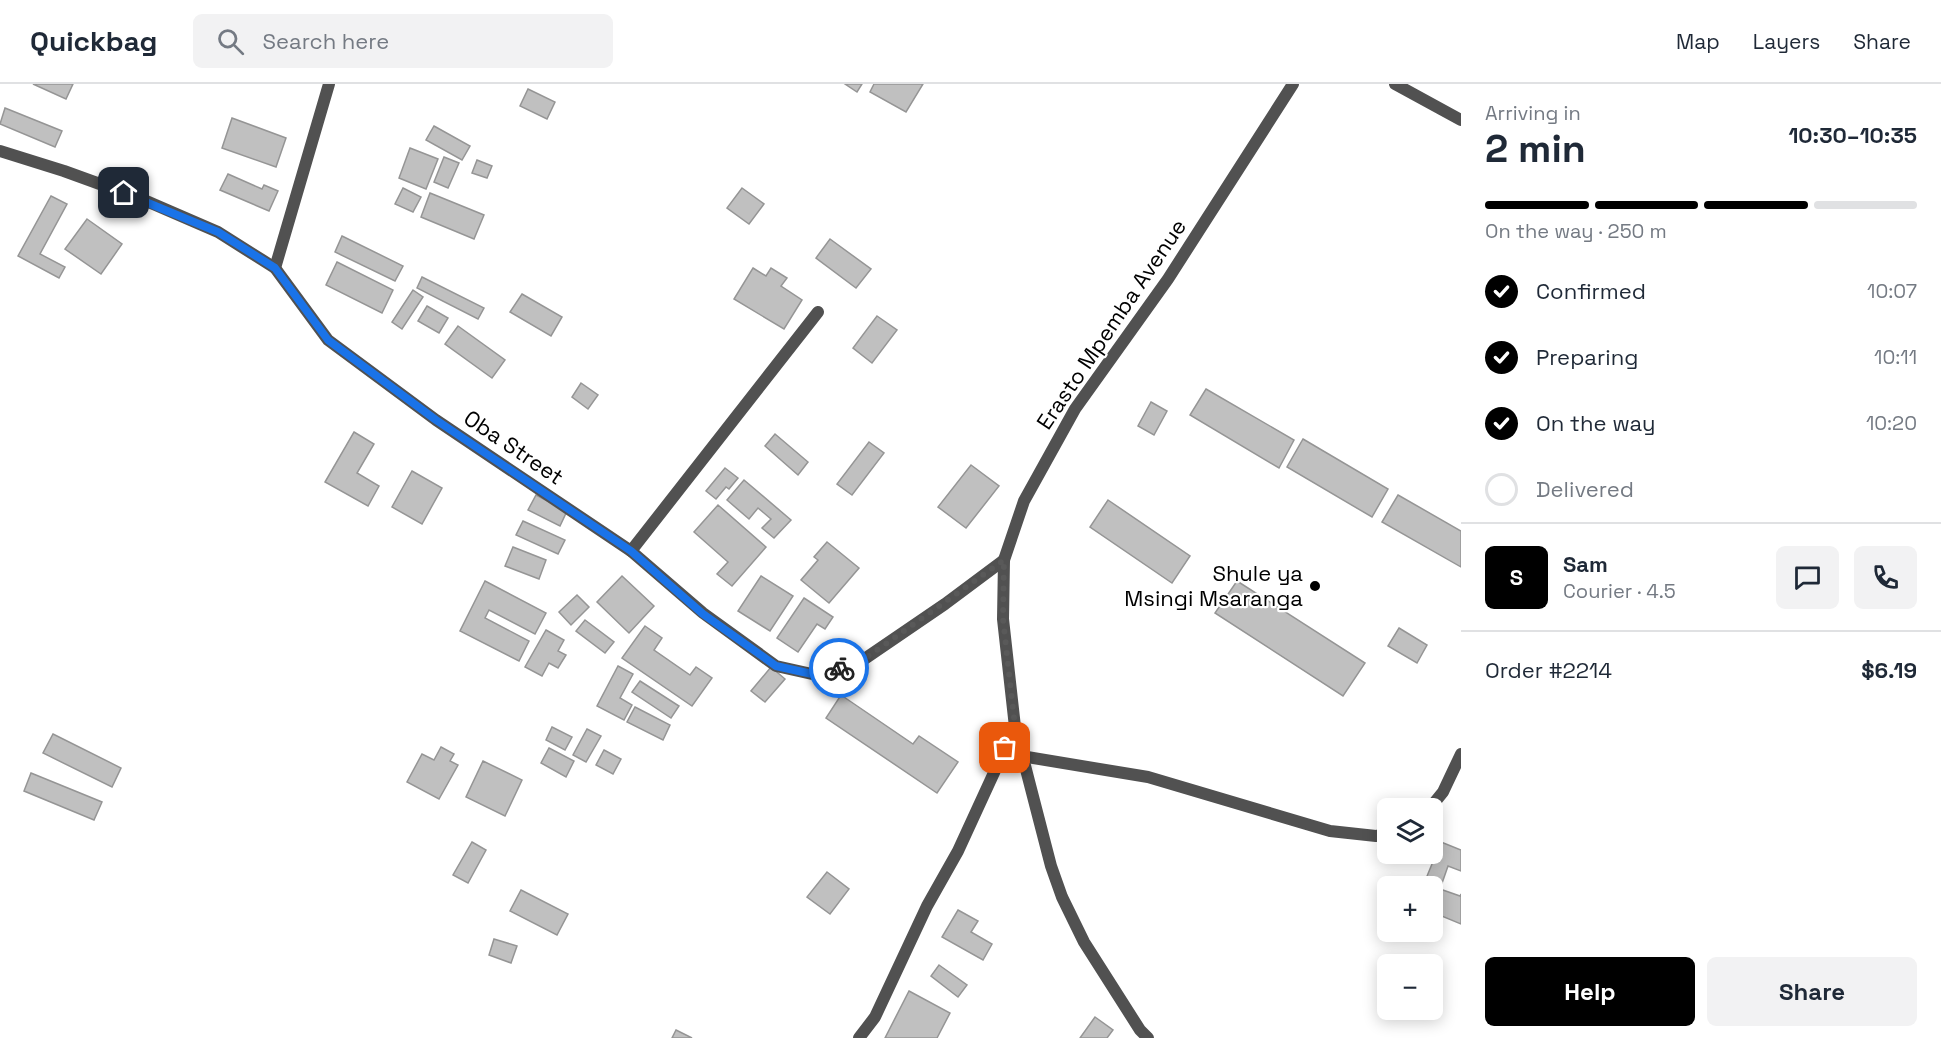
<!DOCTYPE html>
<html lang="en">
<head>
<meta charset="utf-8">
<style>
  :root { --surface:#fff; --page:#f2f2f3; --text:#1f2937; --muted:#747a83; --line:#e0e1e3; --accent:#000 }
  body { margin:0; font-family:"Space Grotesk",sans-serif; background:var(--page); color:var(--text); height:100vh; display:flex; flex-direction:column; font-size:22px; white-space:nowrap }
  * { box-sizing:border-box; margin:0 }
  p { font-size:20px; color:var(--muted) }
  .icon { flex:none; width:33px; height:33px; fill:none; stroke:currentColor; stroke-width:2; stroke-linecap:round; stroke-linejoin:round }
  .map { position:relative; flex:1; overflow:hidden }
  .panel { display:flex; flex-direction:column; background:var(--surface); width:480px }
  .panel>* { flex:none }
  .fabs { position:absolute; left:1377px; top:714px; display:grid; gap:12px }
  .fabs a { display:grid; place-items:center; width:66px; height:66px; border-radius:9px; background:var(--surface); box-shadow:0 3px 15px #0003; font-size:30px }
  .pin { position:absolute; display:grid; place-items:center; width:51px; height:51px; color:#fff; margin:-26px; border-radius:12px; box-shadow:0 3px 9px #0006 }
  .courier { position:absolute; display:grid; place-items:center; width:60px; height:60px; margin:-30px; border:4px solid #1a73e8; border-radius:50%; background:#fff; color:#222; box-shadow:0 2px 8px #0007 }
  .summary em { font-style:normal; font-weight:600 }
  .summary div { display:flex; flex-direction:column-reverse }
  .summary { display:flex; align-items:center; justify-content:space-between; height:102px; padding:0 24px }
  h1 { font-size:39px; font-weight:600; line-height:45px }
  .bar { display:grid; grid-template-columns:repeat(4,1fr); gap:9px 6px; align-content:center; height:72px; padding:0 24px }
  .bar i { height:8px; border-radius:4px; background:var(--line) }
  .bar .current { background:var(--accent) }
  .bar p { grid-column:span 4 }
  .line { display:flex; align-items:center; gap:15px; padding:0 24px; border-top:2px solid var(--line) }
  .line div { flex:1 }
  .round { display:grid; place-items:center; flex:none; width:63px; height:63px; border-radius:9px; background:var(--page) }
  ol { padding:0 24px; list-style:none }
  li { display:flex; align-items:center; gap:18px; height:66px }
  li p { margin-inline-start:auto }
  li .icon { padding:6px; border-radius:50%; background:var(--accent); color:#fff; stroke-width:4 }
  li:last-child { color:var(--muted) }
  li i { width:33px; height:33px; border:3px solid var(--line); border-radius:50% }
  .primary-button { display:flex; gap:12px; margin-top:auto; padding:12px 24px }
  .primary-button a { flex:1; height:69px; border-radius:9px; background:var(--accent); color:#fff; font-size:24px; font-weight:600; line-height:69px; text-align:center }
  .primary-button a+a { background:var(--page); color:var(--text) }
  header { display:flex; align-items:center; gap:36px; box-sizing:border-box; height:84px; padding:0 30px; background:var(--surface); border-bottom:2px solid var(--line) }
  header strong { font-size:28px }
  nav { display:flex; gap:33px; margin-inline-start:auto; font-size:21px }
  .search { width:420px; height:54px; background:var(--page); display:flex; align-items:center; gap:15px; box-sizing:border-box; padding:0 21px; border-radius:9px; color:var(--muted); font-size:22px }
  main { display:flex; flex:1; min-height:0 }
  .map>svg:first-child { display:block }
  .building { fill:#c0c0c0; stroke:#959595; stroke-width:1.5 }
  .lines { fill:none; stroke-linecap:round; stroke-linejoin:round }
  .service { stroke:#515151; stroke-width:12 }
  .minor { stroke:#515151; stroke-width:12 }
  .done { stroke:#595959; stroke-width:6; stroke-dasharray:0 10.8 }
  .route { stroke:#1a73e8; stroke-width:8 }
  .poi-dot { fill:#000; stroke:#fff; stroke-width:2 }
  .labels { text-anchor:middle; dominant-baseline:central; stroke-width:4.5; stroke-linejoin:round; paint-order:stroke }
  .street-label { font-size:22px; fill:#000; stroke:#fff }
  .poi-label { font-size:22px; fill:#000; stroke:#fff; text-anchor:end }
</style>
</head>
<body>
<header>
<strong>Quickbag</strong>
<div class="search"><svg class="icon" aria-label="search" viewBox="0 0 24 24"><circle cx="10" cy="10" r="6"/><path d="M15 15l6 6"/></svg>Search here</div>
<nav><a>Map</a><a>Layers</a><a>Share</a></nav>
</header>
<main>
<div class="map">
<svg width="1461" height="954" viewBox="0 0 1461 954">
  <rect width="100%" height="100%" fill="#fff"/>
  <g class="building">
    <path d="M 33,0 L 73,0 L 66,15 Z"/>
    <path d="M 845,0 L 862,0 L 857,8 Z"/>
    <path d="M 874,0 L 923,0 L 906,28 L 870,8 Z"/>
    <path d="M 528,5 L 555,18 L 547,35 L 520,22 Z"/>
    <path d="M 5,24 L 62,47 L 55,63 L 0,40 Z"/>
    <path d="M 232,34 L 286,54 L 276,83 L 222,64 Z"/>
    <path d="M 434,42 L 470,62 L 462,76 L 426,56 Z"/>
    <path d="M 410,64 L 438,75 L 426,105 L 399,94 Z"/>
    <path d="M 444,73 L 459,79 L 448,104 L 434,98 Z"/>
    <path d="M 477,76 L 492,82 L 487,94 L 472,89 Z"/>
    <path d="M 228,90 L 262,105 L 264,101 L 278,107 L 269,127 L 220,106 Z"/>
    <path d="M 403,104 L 421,113 L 413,128 L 395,120 Z"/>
    <path d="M 742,104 L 764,120 L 749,140 L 727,124 Z"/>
    <path d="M 430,109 L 484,131 L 474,155 L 421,133 Z"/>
    <path d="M 51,112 L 67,120 L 40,170 L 65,183 L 59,194 L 18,172 Z"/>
    <path d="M 87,135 L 122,160 L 101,190 L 65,165 Z"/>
    <path d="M 342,152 L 403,182 L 395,197 L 335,168 Z"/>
    <path d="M 830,155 L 871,185 L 856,204 L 816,174 Z"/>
    <path d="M 337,178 L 393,206 L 382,229 L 326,201 Z"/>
    <path d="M 753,184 L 766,192 L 771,184 L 787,194 L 781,202 L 802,216 L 784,245 L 734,215 Z"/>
    <path d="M 422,193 L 484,224 L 478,235 L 417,204 Z"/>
    <path d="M 413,206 L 423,213 L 402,245 L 392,238 Z"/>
    <path d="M 522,210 L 562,233 L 551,252 L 510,228 Z"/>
    <path d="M 427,222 L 448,234 L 439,249 L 418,237 Z"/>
    <path d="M 877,232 L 897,246 L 872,279 L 853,264 Z"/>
    <path d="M 458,242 L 505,276 L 492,294 L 445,260 Z"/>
    <path d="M 581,299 L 598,311 L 588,325 L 572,313 Z"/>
    <path d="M 1206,305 L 1294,356 L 1279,384 L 1190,331 Z"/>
    <path d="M 1151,318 L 1167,327 L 1154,351 L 1138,342 Z"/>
    <path d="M 354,348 L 374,360 L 357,389 L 379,402 L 368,422 L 325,398 Z"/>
    <path d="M 775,350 L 808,378 L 798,391 L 765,362 Z"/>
    <path d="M 1303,355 L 1388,405 L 1372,433 L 1287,383 Z"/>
    <path d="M 869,358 L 884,369 L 852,411 L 837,400 Z"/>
    <path d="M 971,381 L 999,402 L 966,444 L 938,423 Z"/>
    <path d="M 725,384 L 738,394 L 729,405 L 726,403 L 716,415 L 706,407 Z"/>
    <path d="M 412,387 L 442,404 L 422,440 L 392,423 Z"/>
    <path d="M 744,396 L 791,436 L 774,454 L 762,444 L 771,435 L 758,424 L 749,435 L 727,416 Z"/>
    <path d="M 536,411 L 567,427 L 560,442 L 528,426 Z"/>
    <path d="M 1398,411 L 1461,447 L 1461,483 L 1382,438 Z"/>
    <path d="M 1108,416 L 1190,472 L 1172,499 L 1090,443 Z"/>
    <path d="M 718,421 L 766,463 L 732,502 L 717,490 L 728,478 L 694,448 Z"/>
    <path d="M 523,437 L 565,456 L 558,470 L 516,451 Z"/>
    <path d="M 827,458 L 859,484 L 829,519 L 801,496 L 818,476 L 814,473 Z"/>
    <path d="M 513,463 L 546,476 L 539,495 L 505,482 Z"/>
    <path d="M 622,492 L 654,522 L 629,549 L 597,518 Z"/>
    <path d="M 761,492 L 793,512 L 770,547 L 738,527 Z"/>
    <path d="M 485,497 L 546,529 L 535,550 L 489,526 L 485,534 L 529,557 L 519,577 L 460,547 Z"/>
    <path d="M 1237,497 L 1365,579 L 1343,612 L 1215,529 Z"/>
    <path d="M 577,511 L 589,523 L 571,541 L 559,528 Z"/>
    <path d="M 804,514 L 833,533 L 825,545 L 817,540 L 798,568 L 777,554 Z"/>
    <path d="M 585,536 L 614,558 L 605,569 L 576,547 Z"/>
    <path d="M 645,542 L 662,554 L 654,566 L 690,591 L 696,583 L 712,594 L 692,622 L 622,574 Z"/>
    <path d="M 1399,544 L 1427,561 L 1417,579 L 1388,562 Z"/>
    <path d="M 546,546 L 564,556 L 558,567 L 566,571 L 558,584 L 549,579 L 542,592 L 525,583 Z"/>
    <path d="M 618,582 L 633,590 L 620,614 L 632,621 L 624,636 L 597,622 Z"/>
    <path d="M 771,583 L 785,595 L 765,618 L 751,607 Z"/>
    <path d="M 640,597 L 679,622 L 671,634 L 632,608 Z"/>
    <path d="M 841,611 L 913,660 L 919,652 L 958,678 L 937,709 L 826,634 Z"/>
    <path d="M 635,623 L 670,641 L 663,656 L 627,638 Z"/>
    <path d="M 552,643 L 572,653 L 565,666 L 546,656 Z"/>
    <path d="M 587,645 L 601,652 L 586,678 L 573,671 Z"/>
    <path d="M 53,650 L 121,684 L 112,703 L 43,669 Z"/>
    <path d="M 441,663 L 454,670 L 450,677 L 458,681 L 439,715 L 407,698 L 422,670 L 434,676 Z"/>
    <path d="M 549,664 L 574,677 L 566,693 L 541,679 Z"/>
    <path d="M 604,666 L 621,675 L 613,690 L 596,681 Z"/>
    <path d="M 483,677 L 522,696 L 505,732 L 466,713 Z"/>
    <path d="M 31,689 L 102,718 L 94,736 L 24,707 Z"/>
    <path d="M 472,758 L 486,766 L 468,799 L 453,791 Z"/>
    <path d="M 1441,758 L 1461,766 L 1461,787 L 1448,782 L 1440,805 L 1460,812 L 1461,810 L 1461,840 L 1432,828 L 1432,802 L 1423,802 Z"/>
    <path d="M 827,788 L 849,805 L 830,830 L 807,813 Z"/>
    <path d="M 521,806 L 568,830 L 557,851 L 510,827 Z"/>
    <path d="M 958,826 L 978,837 L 971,848 L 992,860 L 983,876 L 942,853 Z"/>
    <path d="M 494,855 L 517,862 L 511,879 L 489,871 Z"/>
    <path d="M 939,881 L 967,901 L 958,913 L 931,892 Z"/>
    <path d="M 909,907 L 950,929 L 937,954 L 885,954 Z"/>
    <path d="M 1095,933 L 1113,946 L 1107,954 L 1080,954 Z"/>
    <path d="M 676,946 L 692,954 L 672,954 Z"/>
  </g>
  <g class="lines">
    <g class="service">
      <path d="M 1021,672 L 1148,693 L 1330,747 L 1376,752 L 1388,749"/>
      <path d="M 1430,724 L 1443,708 L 1461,670"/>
    </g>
    <g class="minor">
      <path d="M 1395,0 L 1461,36"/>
      <path d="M 0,67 L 64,87 L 144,116 L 218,148 L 275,184 L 328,256 L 436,336 L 631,467 L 703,529 L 776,582 L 812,590 L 860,578 L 945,520 L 1004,476"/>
      <path d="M 275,184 L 329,0"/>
      <path d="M 631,467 L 818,228"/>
      <path d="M 859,954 L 875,933 L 927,822 L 958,767 L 1015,643"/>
      <path d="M 1148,954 L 1140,946 L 1084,858 L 1062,813 L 1051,782 L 1015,643 L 1003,535 L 1004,476 L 1024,417 L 1075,325 L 1168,195 L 1293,0"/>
    </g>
  </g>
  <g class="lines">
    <path class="done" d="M 839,584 L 860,578 L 1004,476 L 1003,535 L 1015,643 L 1005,664"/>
    <path class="route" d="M 124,109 L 218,148 L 275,184 L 328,256 L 436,336 L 631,467 L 703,530 L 776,582 L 812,590 L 839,584"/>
  </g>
  <circle class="poi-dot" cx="1315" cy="502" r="6"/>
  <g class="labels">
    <g class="street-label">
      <text transform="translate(1111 240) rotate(-56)">Erasto Mpemba Avenue</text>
      <text transform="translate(514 363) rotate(34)">Oba Street</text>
    </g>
    <g class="poi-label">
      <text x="1303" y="489">Shule ya<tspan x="1303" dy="25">Msingi Msaranga</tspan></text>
    </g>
  </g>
</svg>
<div class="fabs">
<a><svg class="icon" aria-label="layers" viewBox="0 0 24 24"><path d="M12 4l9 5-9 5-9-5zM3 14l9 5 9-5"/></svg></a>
<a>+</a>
<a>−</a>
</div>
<div class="pin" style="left:1005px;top:664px;background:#ea580c"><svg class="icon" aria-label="bag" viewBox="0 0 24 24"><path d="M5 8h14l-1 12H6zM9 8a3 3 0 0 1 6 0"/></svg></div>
<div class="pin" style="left:124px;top:109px;background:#1f2937"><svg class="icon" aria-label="home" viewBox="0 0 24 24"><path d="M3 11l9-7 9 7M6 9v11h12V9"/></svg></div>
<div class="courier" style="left:839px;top:584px"><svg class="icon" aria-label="bike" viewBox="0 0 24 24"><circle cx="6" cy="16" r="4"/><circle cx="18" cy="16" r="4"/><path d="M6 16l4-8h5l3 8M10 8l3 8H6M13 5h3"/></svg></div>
</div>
<section class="panel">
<div class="summary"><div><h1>2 min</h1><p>Arriving in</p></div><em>10:30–10:35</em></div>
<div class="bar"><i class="current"></i><i class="current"></i><i class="current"></i><i></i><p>On the way · 250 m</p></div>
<ol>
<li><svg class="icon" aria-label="check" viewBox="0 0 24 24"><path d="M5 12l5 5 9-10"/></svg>Confirmed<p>10:07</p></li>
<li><svg class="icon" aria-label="check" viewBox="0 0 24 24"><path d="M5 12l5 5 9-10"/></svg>Preparing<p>10:11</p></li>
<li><svg class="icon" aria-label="check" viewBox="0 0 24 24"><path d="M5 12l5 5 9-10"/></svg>On the way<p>10:20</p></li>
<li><i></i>Delivered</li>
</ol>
<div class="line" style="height:108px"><b class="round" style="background:var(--accent);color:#fff">S</b><div><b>Sam</b><p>Courier · 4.5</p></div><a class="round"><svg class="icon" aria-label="chat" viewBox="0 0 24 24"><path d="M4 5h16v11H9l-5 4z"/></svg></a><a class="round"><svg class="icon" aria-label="phone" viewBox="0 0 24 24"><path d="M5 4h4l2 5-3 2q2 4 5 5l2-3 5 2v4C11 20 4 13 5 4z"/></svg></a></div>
<div class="line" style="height:78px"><div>Order #2214</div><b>$6.19</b></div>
<div class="primary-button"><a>Help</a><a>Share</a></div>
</section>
</main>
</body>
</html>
